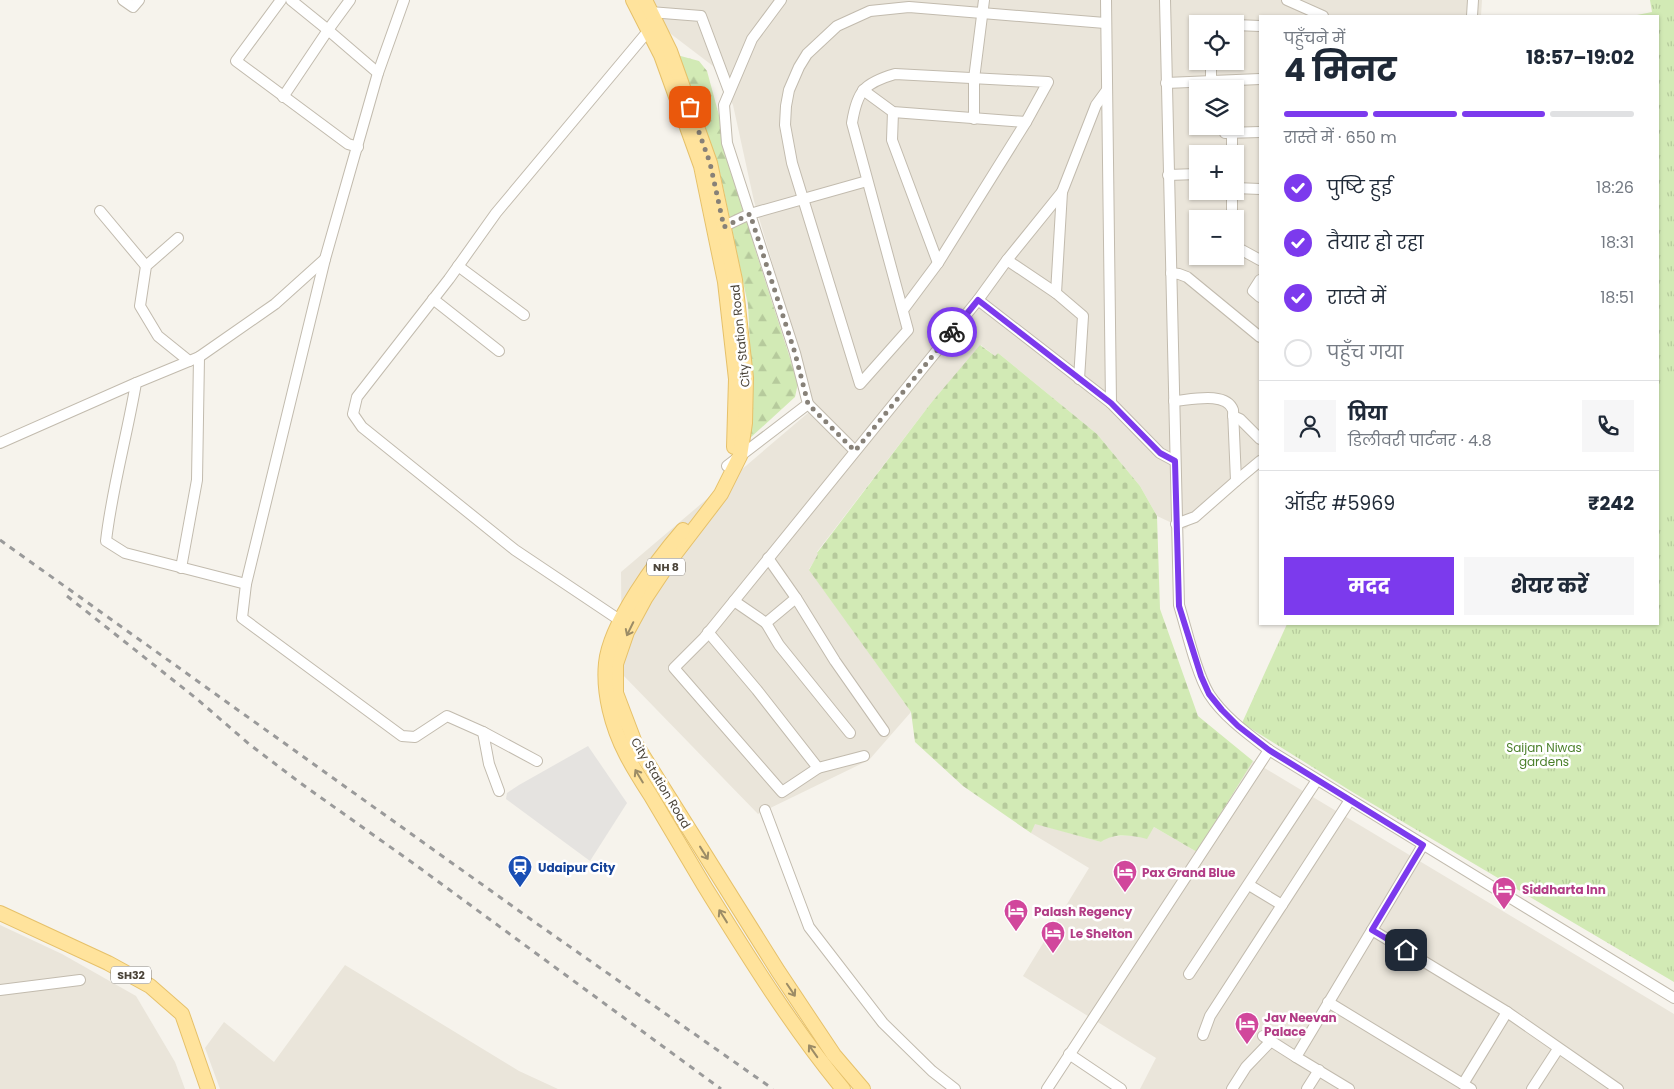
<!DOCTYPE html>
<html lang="hi">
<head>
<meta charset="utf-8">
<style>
  :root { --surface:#fff; --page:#f6f6f7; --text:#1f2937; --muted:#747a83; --line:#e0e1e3; --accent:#7c3aed }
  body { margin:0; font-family:Poppins,"Noto Sans Devanagari",sans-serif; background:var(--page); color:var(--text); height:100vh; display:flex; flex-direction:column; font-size:19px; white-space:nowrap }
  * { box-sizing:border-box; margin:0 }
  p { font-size:16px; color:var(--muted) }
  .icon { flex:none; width:28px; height:28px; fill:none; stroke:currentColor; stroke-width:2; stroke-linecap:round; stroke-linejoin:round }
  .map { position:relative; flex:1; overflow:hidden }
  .panel { position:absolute; left:1259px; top:15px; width:400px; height:610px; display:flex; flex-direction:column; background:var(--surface); border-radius:0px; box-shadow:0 1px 4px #0004 }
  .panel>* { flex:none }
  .tools { position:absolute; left:1189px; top:15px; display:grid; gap:10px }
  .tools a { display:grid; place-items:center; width:55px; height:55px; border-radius:0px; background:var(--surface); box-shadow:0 1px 4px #0004; font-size:25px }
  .pin { position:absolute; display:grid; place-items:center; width:42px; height:42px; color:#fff; margin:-21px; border-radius:10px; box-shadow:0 2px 8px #0006 }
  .courier { position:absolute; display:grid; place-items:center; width:50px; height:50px; margin:-25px; border:4px solid #7c3aed; border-radius:50%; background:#fff; color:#222; box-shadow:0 1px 6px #0007 }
  .overview em { font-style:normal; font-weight:700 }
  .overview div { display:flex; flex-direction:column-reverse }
  .overview { display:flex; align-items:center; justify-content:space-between; height:85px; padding:0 25px }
  h1 { font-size:32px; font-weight:700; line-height:38px }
  .bar { display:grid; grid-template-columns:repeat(4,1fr); gap:8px 5px; align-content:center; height:60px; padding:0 25px }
  .bar i { height:6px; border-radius:4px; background:var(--line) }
  .bar .selected { background:var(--accent) }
  .bar p { grid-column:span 4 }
  .line { display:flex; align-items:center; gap:12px; padding:0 25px; border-top:1px solid var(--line) }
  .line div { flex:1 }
  .round { display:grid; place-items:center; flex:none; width:52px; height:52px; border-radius:0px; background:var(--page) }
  ol { padding:0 25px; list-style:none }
  li { display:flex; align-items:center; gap:15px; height:55px }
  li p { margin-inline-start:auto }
  li .icon { padding:5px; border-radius:50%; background:var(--accent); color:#fff; stroke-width:4 }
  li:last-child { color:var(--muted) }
  li i { width:28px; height:28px; border:2px solid var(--line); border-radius:50% }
  .cta { display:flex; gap:10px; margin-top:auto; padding:10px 25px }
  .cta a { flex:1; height:58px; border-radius:0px; background:var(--accent); color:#fff; font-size:20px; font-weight:700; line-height:58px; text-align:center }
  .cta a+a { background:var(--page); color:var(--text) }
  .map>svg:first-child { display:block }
  .residential { fill:#eae5da; fill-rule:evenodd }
  .forest { fill:url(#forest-firs) }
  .cemetery { fill:url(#cemetery-stones) }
  .park { fill:url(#park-tufts) }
  .garden { fill:#d2eab5 }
  .parking { fill:#e5e3e0 }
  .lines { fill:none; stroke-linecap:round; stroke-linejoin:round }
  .minor-casing { stroke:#c2bbae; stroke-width:12 }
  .major-casing { stroke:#e6c16a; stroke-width:16 }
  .minor { stroke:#fff; stroke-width:10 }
  .major { stroke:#ffe39c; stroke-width:14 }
  .rail { stroke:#9a9a9a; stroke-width:3; stroke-dasharray:6 6; stroke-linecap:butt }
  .oneway { stroke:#9c8c66 }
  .done { stroke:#878178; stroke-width:5; stroke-dasharray:0 9 }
  .route { stroke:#7c3aed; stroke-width:6 }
  .labels { text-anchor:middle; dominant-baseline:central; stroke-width:5; stroke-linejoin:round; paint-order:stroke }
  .shield { fill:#fff; stroke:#817c74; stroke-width:1 }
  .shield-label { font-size:11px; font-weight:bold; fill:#4b4439 }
  .street-label { font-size:12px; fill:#4b4439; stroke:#fff }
  .park-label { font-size:12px; fill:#4a7f2a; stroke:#fff }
  .transit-label { font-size:12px; font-weight:bold; fill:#164399; stroke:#fff; text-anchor:start }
  .hotel-label { font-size:12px; font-weight:bold; fill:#b23c85; stroke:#fff; text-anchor:start }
</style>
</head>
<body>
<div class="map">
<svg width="1674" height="1089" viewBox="0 0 1674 1089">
  <defs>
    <pattern id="forest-firs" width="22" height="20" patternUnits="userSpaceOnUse" patternTransform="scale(1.25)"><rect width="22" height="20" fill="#d2eab5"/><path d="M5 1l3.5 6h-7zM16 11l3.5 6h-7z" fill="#b6ca9c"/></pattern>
    <pattern id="cemetery-stones" width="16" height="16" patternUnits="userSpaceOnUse" patternTransform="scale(1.25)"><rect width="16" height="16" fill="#d2eab5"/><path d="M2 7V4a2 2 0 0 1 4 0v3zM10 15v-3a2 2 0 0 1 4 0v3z" fill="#b6ca9c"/></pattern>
    <pattern id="park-tufts" width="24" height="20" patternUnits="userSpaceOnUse" patternTransform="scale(1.25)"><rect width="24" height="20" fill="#d2eab5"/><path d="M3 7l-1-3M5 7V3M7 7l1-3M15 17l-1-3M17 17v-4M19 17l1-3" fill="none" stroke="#b6ca9c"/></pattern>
  </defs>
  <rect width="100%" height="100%" fill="#f6f3ec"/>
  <g class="residential">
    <path d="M 644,0 L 1482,0 L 1481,16 L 1260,16 L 1260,465 L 1185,529 L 1157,516 L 1140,486 L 1097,434 L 998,353 L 995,356 L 981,345 L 931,403 L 817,552 L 819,554 L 809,569 L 911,712 L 869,760 L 758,814 L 622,674 L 621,572 L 815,407 L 754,201 L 733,105 L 713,66 L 671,34 ZM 1198,24 L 1235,24 L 1235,61 L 1198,61 ZM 1198,89 L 1235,89 L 1235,126 L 1198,126 ZM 1198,154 L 1235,154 L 1235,191 L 1198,191 ZM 1198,219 L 1235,219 L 1235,256 L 1198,256 Z"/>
    <path d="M 1253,761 L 1674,1014 L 1674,1089 L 1140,1089 L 1156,1058 L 1023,976 L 1089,868 L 1031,833 L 1034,823 L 1101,842 L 1108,837 L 1132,835 L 1147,838 L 1154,827 L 1197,852 Z"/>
    <path d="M 0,925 L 62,954 L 136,996 L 175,1062 L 185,1089 L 0,1089 Z"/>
    <path d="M 345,965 L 519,1071 L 558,1089 L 220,1089 L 205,1048 L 224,1022 L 274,1062 Z"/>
  </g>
  <path class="forest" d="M 677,55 L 699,61 L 707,71 L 756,252 L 798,383 L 795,397 L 749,439 L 752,384 L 748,305 L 720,173 Z"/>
  <path class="cemetery" d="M 980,345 L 995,356 L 998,353 L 1097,434 L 1140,486 L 1157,516 L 1160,609 L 1198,716 L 1253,761 L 1197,852 L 1154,827 L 1147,839 C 1131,835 1114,833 1101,842 L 1035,824 L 1031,833 L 963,786 L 915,742 L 911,712 L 809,570 L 818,554 L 817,553 L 931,403 Z"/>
  <path class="park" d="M 1650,0 L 1674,0 L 1674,982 L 1354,793 L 1242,723 L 1287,624 L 1658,624 L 1658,16 L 1632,16 L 1652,12 Z"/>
  <path class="garden" d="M 1674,377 L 1674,509 L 1658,526 L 1658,395 Z"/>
  <path class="parking" d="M 588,746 L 627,803 L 590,861 L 506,799 L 507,793 L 519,785 Z"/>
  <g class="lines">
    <defs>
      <g id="minor">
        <path d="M 123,0 L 133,7 L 139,0"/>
        <path d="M 281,0 L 236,61 L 348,144 L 358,147"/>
        <path d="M 291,0 L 328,30 L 350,0"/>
        <path d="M 1106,0 L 1111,403 L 1160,453 L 1175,461"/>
        <path d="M 1165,0 L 1179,605 C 1187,631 1196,672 1209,694 C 1224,717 1248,734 1269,750 L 1674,998"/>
        <path d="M 1287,0 L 1323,16"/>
        <path d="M 650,12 L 701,16 L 729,91"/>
        <path d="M 1472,16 L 1473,0"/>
        <path d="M 1235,25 L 1260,26"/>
        <path d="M 1211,61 L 1211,81"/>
        <path d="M 1166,83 L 1260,79"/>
        <path d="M 863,90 L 893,112 L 1026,122"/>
        <path d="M 283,97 L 328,30 L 378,73"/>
        <path d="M 893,112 L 892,140 L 938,263 L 1026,122 L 1048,82 L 895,74 C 864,83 857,91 852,123 L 908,330 L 860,384 L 792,163 L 785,125 L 786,106 L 789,90 L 799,67 L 807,54 L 837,26 L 870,11 L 909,7 L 1105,23"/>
        <path d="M 974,119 L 974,79 L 984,0"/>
        <path d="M 1225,133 L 1260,132"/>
        <path d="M 1232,133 L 1232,154"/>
        <path d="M 1168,175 L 1198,174"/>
        <path d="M 1235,188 L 1260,189"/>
        <path d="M 1232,191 L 1232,219"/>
        <path d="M 1062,192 L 1056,293 L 1083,316 L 1079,379"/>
        <path d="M 100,211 L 146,266"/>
        <path d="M 718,229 L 750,214 L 867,181"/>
        <path d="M 178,238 L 146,266 L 140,306 L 158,336 L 189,361"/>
        <path d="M 1235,245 L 1238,248 L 1260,260"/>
        <path d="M 325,259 L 275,304 L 199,357 L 136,383 C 127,436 112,488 106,541 L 125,553 L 246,584 L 242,618 L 402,736 L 415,737 L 447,716 L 483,732"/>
        <path d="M 1007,260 L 1056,293"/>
        <path d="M 458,266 L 524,315"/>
        <path d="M 1171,273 L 1179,274 L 1187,277 L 1260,337"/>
        <path d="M 1260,280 L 1253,291 L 1260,297"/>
        <path d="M 433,299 L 499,351"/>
        <path d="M 978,300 L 1007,260 L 1062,192 L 1096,105 L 1107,90"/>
        <path d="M 903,310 L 938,263"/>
        <path d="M 1174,401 C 1190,400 1226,391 1233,410 L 1236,481 L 1195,517 L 1176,524"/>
        <path d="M 808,404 L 855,451"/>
        <path d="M 1233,416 L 1240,419 L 1260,439"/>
        <path d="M 0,443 L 136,383"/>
        <path d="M 727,466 L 808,404 L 795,353 L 727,143 L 724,105 L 752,39 L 781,0"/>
        <path d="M 1236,481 L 1260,461"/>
        <path d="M 768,558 L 796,598 L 766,623 L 779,645 L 850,733"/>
        <path d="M 181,568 L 197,480 L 199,357"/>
        <path d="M 246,584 L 325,259 L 378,73 L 404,0"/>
        <path d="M 796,598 L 835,661 L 884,731"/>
        <path d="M 734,601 L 766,623"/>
        <path d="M 621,621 L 515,550 L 362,427 L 353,414 L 357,397 L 449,279 L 496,213 L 649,30"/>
        <path d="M 708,632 L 757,690 L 818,768"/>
        <path d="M 864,756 L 818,768 L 782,792 L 674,668 L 704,638 L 978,300 L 1111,403"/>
        <path d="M 499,791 L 489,764 L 483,732 L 537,761"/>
        <path d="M 765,810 L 809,927 L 883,1023 L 932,1071 L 955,1089"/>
        <path d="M 1423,845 L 1372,930 L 1507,1012 L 1463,1084"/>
        <path d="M 1249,885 L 1282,905"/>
        <path d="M 1189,974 L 1317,780"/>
        <path d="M 0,990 L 80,980"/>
        <path d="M 1328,1002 L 1471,1089"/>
        <path d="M 1507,1012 L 1618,1089"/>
        <path d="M 1203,1035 L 1210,1016 L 1350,800"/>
        <path d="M 1263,1036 L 1296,1057"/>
        <path d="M 1069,1054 L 1121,1089"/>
        <path d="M 1047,1089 L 1269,750"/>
        <path d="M 1232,1089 L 1246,1067 L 1271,1041"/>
        <path d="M 1307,1089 L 1319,1070"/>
        <path d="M 1349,1089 L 1296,1057 L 1372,930"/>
        <path d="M 1532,1089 L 1558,1049"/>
      </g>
      <g id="major">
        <path d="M 633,0 L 661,55 L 701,166 L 725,282 L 736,379 L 734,447"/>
        <path d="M 645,0 L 670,51 L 710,163 L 735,280 L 746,378 L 745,423 L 740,456 L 721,494 L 672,558 L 646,597 L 627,632 L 616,664 L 616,693 L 635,743 L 778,971 L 834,1055 L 863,1089"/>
        <path d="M 683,530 C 657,560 610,623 606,663 C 603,693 612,727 626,754 C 633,768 642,782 651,796 C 669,826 687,857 705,887 C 748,956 791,1026 843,1089"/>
        <path d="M 0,913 L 108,963 L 150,986 L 182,1014 L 208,1089"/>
      </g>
    </defs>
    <use href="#minor" class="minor-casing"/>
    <use href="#major" class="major-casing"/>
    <use href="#minor" class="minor"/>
    <use href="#major" class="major"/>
    <g class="rail">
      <path d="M 0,540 L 536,923 L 773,1089"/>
      <path d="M 67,596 L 197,699 L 249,744 L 299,782 L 417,866 L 721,1089"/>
    </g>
  </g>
  <defs><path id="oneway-shaft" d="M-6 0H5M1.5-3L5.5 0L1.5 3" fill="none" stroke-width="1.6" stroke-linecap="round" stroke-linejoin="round" transform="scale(1.25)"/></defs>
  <g class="oneway">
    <use href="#oneway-shaft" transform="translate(630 629) rotate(116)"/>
    <use href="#oneway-shaft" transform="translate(639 776) rotate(-121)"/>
    <use href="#oneway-shaft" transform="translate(704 853) rotate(58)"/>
    <use href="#oneway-shaft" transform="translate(723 916) rotate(-122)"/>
    <use href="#oneway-shaft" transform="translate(791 990) rotate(56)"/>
    <use href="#oneway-shaft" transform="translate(813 1051) rotate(-125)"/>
  </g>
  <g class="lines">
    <path class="done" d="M 690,107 L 710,163 L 724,227 L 750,214 L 795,353 L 808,404 L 855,451 L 952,332"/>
    <path class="route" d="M 952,332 L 978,300 L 1111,403 L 1160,453 L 1175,461 L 1179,606 L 1201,676 L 1209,694 L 1222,710 L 1238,726 L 1269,750 L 1423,845 L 1372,930 L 1406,950"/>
  </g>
  <defs>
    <symbol id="station-pin" viewBox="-11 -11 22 30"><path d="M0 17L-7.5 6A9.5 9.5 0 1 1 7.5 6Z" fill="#1a4fb4" stroke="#fff"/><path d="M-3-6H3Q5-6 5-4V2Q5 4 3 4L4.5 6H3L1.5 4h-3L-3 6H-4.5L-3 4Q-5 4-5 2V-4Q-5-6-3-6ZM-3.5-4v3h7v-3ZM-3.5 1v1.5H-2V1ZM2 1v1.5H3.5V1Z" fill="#fff"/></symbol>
    <symbol id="hotel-pin" viewBox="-11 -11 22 30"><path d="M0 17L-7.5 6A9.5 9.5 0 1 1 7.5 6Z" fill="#d1479c" stroke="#fff"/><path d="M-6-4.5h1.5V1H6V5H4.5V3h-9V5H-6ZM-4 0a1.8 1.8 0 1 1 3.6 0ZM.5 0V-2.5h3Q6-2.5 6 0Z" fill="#fff"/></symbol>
  </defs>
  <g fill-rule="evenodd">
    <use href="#station-pin" x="506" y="853" width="28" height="38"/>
    <use href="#hotel-pin" x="1111" y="858" width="28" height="38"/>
    <use href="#hotel-pin" x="1490" y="875" width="28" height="38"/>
    <use href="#hotel-pin" x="1002" y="897" width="28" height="38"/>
    <use href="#hotel-pin" x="1039" y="919" width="28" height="38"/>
    <use href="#hotel-pin" x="1233" y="1010" width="28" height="38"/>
  </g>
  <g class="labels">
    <g class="shield">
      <rect x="647" y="558.5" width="38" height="17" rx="4"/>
      <rect x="111" y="966.5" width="40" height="17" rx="4"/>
    </g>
    <g class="shield-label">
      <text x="666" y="567">NH 8</text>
      <text x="131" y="975">SH32</text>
    </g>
    <g class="street-label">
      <text transform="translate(740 336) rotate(-96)">City Station Road</text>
      <text transform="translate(661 783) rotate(59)">City Station Road</text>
    </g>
    <g class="park-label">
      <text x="1544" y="747">Saijan Niwas<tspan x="1544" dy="14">gardens</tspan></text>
    </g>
    <g class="transit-label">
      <text x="538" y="867">Udaipur City</text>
    </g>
    <g class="hotel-label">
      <text x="1142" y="872">Pax Grand Blue</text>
      <text x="1522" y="889">Siddharta Inn</text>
      <text x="1034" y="911">Palash Regency</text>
      <text x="1070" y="933">Le Shelton</text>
      <text x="1264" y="1017">Jav Neevan<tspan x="1264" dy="14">Palace</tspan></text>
    </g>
  </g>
</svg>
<div class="tools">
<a><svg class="icon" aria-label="locate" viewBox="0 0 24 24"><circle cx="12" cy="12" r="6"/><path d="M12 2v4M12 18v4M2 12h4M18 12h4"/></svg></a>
<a><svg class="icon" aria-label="layers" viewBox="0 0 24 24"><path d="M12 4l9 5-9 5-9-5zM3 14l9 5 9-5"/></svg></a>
<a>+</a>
<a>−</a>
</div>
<div class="pin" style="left:690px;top:107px;background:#ea580c"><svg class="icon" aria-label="bag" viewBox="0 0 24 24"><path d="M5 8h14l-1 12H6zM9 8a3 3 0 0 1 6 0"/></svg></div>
<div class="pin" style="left:1406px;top:950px;background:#1f2937"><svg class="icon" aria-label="home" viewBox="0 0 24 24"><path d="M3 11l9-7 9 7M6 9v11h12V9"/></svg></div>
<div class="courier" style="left:952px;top:332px"><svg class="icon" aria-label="bike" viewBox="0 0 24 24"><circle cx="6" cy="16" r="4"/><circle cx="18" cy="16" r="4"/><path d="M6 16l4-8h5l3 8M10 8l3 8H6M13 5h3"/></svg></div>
<section class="panel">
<div class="overview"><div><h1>4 मिनट</h1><p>पहुँचने में</p></div><em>18:57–19:02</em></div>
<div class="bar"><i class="selected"></i><i class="selected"></i><i class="selected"></i><i></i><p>रास्ते में · 650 m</p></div>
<ol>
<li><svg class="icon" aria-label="check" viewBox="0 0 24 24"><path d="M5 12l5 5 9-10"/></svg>पुष्टि हुई<p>18:26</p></li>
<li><svg class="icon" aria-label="check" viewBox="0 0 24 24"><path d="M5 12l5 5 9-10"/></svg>तैयार हो रहा<p>18:31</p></li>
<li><svg class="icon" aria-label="check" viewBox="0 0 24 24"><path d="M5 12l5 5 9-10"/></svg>रास्ते में<p>18:51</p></li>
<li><i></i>पहुँच गया</li>
</ol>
<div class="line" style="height:90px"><a class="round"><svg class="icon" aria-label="person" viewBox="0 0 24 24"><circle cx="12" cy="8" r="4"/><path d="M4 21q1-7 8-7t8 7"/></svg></a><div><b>प्रिया</b><p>डिलीवरी पार्टनर · 4.8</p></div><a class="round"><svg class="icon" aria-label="phone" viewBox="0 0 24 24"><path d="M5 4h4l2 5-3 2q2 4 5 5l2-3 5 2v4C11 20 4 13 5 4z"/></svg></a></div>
<div class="line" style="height:65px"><div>ऑर्डर #5969</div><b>₹242</b></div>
<div class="cta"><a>मदद</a><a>शेयर करें</a></div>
</section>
</div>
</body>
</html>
